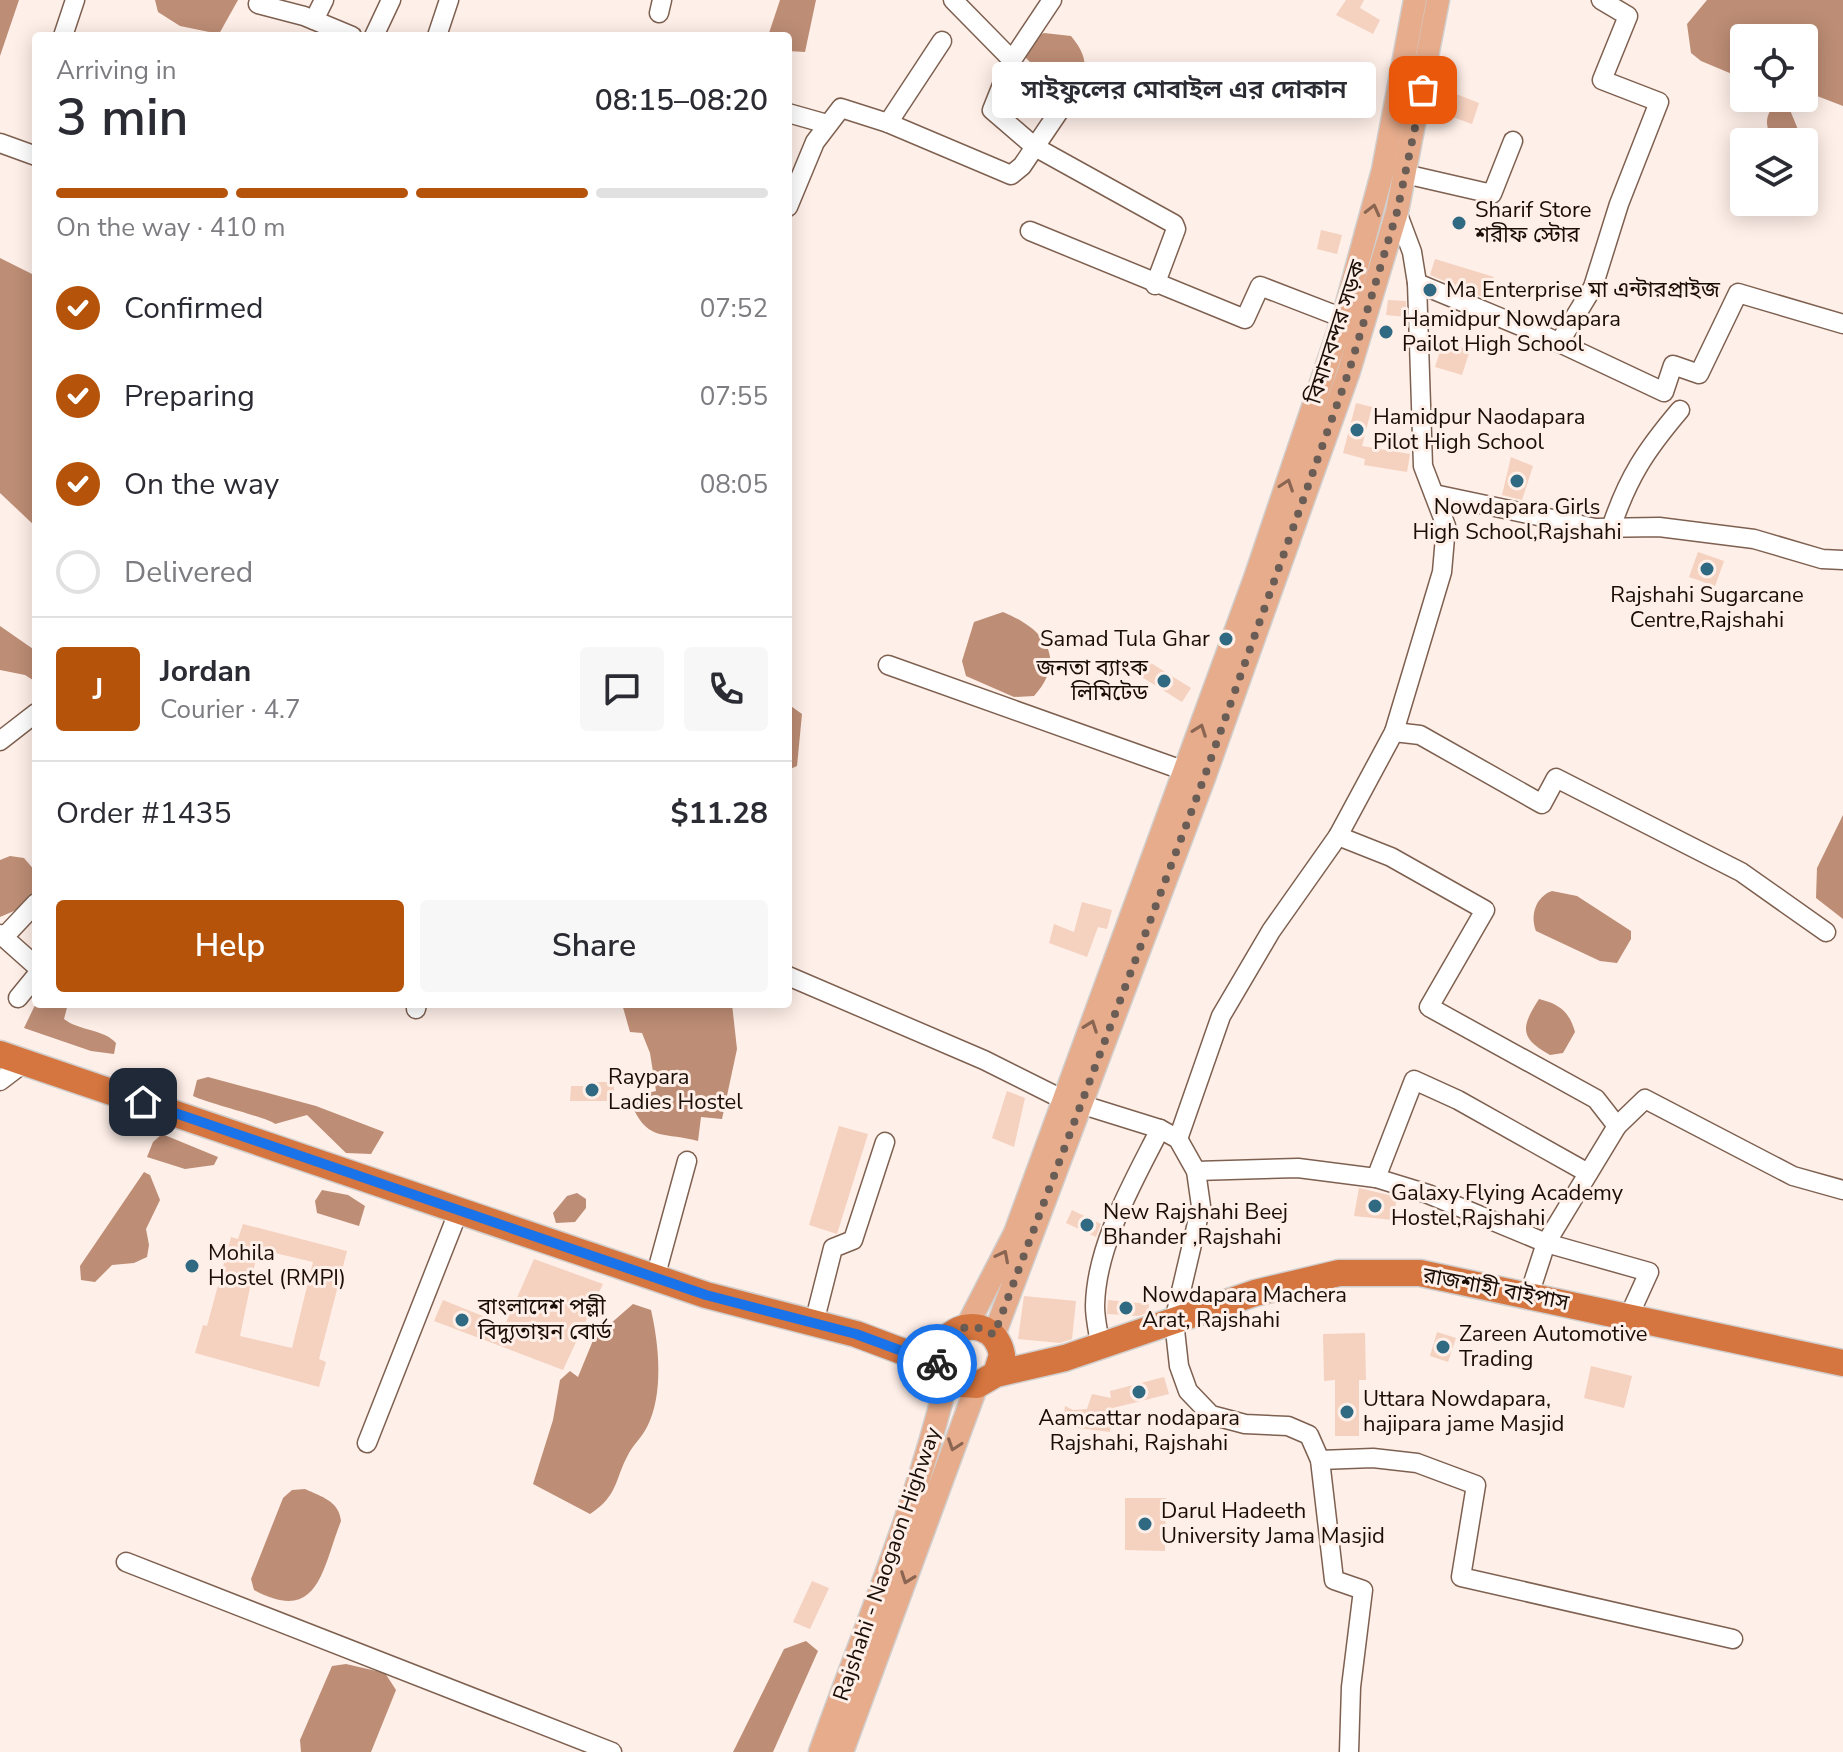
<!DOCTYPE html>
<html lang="en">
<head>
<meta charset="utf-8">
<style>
  :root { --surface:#fff; --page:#f7f7f7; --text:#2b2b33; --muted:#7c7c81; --line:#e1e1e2; --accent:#b45309 }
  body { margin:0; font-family:"Nunito Sans","Noto Sans Bengali",sans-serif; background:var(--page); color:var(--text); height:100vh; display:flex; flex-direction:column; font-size:30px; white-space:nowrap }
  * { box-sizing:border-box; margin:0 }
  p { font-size:26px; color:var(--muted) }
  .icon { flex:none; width:44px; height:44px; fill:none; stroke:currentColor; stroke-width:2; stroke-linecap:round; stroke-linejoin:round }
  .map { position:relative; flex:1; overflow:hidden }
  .side { position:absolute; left:32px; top:32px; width:760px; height:976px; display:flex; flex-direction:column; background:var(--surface); border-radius:8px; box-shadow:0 4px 20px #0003 }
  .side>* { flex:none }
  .tools { position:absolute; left:1730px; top:24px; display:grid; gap:16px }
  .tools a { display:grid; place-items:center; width:88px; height:88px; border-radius:8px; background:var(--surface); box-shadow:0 4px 20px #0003; font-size:40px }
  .pin { position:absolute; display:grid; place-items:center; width:68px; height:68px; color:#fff; margin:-34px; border-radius:16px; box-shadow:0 4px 12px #0006 }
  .courier { position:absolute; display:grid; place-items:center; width:80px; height:80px; margin:-40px; border:6px solid #1a73e8; border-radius:50%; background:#fff; color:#222; box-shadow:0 2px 10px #0007 }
  .bubble { position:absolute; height:56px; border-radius:8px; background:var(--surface); box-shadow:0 4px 20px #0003; font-size:26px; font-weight:600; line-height:56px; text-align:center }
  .summary em { font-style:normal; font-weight:600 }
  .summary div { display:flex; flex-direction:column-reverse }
  .summary { display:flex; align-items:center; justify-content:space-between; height:136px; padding:0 24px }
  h1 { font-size:52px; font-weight:600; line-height:60px }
  .bar { display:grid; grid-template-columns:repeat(4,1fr); gap:12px 8px; align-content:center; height:96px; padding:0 24px }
  .bar i { height:10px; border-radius:6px; background:var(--line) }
  .bar .selected { background:var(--accent) }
  .bar p { grid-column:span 4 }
  .line { display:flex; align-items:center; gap:20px; padding:0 24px; border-top:2px solid var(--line) }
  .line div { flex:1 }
  .round { display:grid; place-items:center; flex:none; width:84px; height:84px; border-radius:8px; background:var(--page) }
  ol { padding:0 24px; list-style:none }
  li { display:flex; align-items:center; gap:24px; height:88px }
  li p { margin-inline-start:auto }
  li .icon { padding:8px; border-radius:50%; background:var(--accent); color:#fff; stroke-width:4 }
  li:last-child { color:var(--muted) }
  li i { width:44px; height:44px; border:4px solid var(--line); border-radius:50% }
  .primary-button { display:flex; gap:16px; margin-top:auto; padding:16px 24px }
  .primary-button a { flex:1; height:92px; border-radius:8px; background:var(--accent); color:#fff; font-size:32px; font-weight:600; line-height:92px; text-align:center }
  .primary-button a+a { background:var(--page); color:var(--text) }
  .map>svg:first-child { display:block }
  .water { fill:#bd8d75 }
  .building { fill:#f5d1bf; fill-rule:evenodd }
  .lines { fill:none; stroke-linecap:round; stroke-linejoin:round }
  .minor-casing { stroke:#7e6050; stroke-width:21 }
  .major-casing { stroke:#d1cfce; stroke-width:25 }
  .highway-casing { stroke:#d1cfce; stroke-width:29 }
  .minor { stroke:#fff; stroke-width:18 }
  .major { stroke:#e6ac8c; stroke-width:22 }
  .highway { stroke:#d5753f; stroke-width:26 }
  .oneway { stroke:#8a6551 }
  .done { stroke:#6a5d56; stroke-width:8; stroke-dasharray:0 14.4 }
  .route { stroke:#1a73e8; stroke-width:10 }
  .poi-dot { fill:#2f6982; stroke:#feefe8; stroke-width:3 }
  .labels { text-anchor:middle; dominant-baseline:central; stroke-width:6; stroke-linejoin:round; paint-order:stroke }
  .poi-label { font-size:22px; fill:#1a0e08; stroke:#feefe8; text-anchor:start }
  .street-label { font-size:22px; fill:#1a0e08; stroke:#feefe8 }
</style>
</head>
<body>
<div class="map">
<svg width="1843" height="1752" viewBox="0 0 1843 1752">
  <rect width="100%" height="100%" fill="#feefe8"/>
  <g class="water">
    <path d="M 0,0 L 19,0 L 0,56 Z"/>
    <path d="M 155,0 L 238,0 L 219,34 L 180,26 L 158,12 Z"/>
    <path d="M 780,0 L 816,0 L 805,52 L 788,51 L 788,36 L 768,36 Z"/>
    <path d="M 1707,0 L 1843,0 L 1843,106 L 1804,91 L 1804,38 L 1744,38 L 1744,79 L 1701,61 L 1691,53 L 1687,24 Z"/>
    <path d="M 1044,33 L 1071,36 C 1108,80 1061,98 1025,57 L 1035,37 Z"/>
    <path d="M 1790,110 L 1799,132 L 1816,147 L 1811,174 L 1804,176 L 1804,142 L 1773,142 C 1768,130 1764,122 1770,111 Z"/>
    <path d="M 0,258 L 36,276 L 36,527 L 0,493 Z"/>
    <path d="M 1003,612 C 1042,628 1069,657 1034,696 L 1014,697 L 966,676 L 962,661 L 974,622 Z"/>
    <path d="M 0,626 L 36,651 L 36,682 L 25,675 L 0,670 Z"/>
    <path d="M 788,704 L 802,714 L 797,766 L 788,770 Z"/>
    <path d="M 1843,815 L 1843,919 L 1816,898 L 1817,868 Z"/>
    <path d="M 10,856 L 24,858 L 36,872 L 36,894 L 21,908 L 0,917 L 0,860 Z"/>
    <path d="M 1552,891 L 1577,896 L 1631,931 L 1631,939 L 1617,963 L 1600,961 L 1536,931 C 1530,916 1535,897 1552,891 Z"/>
    <path d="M 1539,999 C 1559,1004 1569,1011 1575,1032 L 1563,1053 L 1550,1055 C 1519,1038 1521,1027 1539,999 Z"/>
    <path d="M 36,1003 L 68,1004 L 64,1019 C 79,1031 104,1029 116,1043 L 114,1054 L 91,1051 L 24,1028 Z"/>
    <path d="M 622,1004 L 732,1004 L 737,1049 L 722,1119 L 701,1117 L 698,1141 C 666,1132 649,1142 633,1108 L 636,1096 L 656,1091 L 650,1053 L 642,1033 L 630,1032 Z"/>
    <path d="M 208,1077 L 316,1106 L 384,1132 L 371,1154 L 346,1153 L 307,1115 L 275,1124 C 269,1118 210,1104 193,1096 L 197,1080 Z"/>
    <path d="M 162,1134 L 218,1157 L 214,1165 L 185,1169 L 147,1157 L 153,1142 Z"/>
    <path d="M 144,1172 L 150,1175 L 160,1200 L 146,1229 L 149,1245 L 147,1257 L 134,1263 L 112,1265 L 95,1282 L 81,1280 L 80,1266 Z"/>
    <path d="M 322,1190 L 348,1195 L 365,1206 L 359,1226 L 317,1213 L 315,1201 Z"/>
    <path d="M 577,1193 L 586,1199 L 586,1208 L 575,1222 L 556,1223 L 553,1213 L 567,1196 Z"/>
    <path d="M 633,1304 L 651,1310 C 659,1345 664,1394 647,1427 C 642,1437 634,1444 629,1453 C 614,1480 619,1495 590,1514 L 533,1484 L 553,1420 L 560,1380 L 570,1371 L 578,1377 L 594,1338 Z"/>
    <path d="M 305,1489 C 322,1497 339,1501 341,1521 C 322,1569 319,1625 254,1590 L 251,1579 L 283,1498 L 292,1490 Z"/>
    <path d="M 806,1641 L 818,1651 L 773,1752 L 733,1752 L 784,1649 Z"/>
    <path d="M 346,1664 L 385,1673 L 396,1690 L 371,1752 L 301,1752 L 300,1740 L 332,1666 Z"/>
  </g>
  <g class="building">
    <path d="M 1346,0 L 1364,0 L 1360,8 L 1380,20 L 1373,34 L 1336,15 Z"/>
    <path d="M 1441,88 L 1479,103 L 1472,124 L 1433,110 Z"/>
    <path d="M 1321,230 L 1342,235 L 1337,254 L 1317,249 Z"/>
    <path d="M 1435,259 L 1494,277 L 1487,299 L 1430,275 Z"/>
    <path d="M 1388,300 L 1406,301 L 1406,317 L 1386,315 Z"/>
    <path d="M 1443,342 L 1470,350 L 1462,375 L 1435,367 Z"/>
    <path d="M 1356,403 L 1372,407 L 1362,446 L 1410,454 L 1407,472 L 1364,465 L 1365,459 L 1343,453 Z"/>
    <path d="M 1511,457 L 1533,466 L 1522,500 L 1502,495 Z"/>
    <path d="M 1698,552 L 1724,561 L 1715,586 L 1689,577 Z"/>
    <path d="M 1146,660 L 1191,688 L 1182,702 L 1137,674 Z"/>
    <path d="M 1082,902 L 1112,910 L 1107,929 L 1098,927 L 1087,957 L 1049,943 L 1054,924 L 1074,932 Z"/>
    <path d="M 592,1082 L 614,1082 L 614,1101 L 570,1101 L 571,1086 L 586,1086 Z"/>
    <path d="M 1007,1091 L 1025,1098 L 1014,1147 L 992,1138 Z"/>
    <path d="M 839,1126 L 868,1134 L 837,1234 L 809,1225 Z"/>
    <path d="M 1359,1188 L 1397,1197 L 1393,1220 L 1354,1216 Z"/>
    <path d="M 1072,1210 L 1101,1224 L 1096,1237 L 1066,1223 Z"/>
    <path d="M 243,1224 L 347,1251 L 319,1359 L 326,1362 L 319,1387 L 195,1353 L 203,1325 L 207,1326 L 231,1237 L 238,1239 ZM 258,1249 L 313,1262 L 292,1348 L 240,1336 Z"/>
    <path d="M 534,1259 L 603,1284 L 563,1370 L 434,1321 L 443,1300 L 505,1325 Z"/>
    <path d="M 1024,1296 L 1076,1301 L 1072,1339 L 1060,1343 L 1018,1339 Z"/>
    <path d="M 1108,1300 L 1149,1304 L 1148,1313 L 1138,1316 L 1107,1314 Z"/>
    <path d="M 1437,1332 L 1456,1338 L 1448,1362 L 1430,1356 Z"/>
    <path d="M 1365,1333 L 1366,1380 L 1359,1380 L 1359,1436 L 1335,1436 L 1335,1380 L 1324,1381 L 1323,1334 Z"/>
    <path d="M 1591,1366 L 1632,1376 L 1624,1408 L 1584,1398 Z"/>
    <path d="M 1164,1377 L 1169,1394 L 1113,1408 L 1110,1432 L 1063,1426 L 1065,1406 L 1073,1410 L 1087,1409 L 1092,1394 L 1111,1398 L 1110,1391 Z"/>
    <path d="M 1125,1498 L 1166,1498 L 1165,1551 L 1125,1550 Z"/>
    <path d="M 812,1581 L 829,1588 L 810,1629 L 793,1622 Z"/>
  </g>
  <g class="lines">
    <defs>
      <g id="minor">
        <path d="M 953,0 L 1012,60"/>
        <path d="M 1052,0 L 1012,60 L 992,110 L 1035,147 L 1174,224 L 1176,229 L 1155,285"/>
        <path d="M 258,4 L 304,16 L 352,36"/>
        <path d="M 659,13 L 662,0"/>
        <path d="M 314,20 L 324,0"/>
        <path d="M 63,36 L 75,0"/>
        <path d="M 374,36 L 391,0"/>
        <path d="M 437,36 L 449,0"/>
        <path d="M 788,113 L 827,124"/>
        <path d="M 888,123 L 942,41"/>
        <path d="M 0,143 L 36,156"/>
        <path d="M 1405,174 L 1492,194 L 1513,141"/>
        <path d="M 788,207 L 815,142 L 841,108 L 888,123 L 1011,175 L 1022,166 L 1066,101"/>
        <path d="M 1030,231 L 1245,319 L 1260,286 L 1343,318"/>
        <path d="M 1417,283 L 1547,337 L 1664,392 L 1673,365 L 1699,374 L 1738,293 L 1843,324"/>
        <path d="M 1559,343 L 1593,287 L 1619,204 L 1659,102 L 1602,80 L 1628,16 L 1601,0"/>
        <path d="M 1434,494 L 1595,528 L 1659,527 L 1754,539 L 1822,559 L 1843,560"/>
        <path d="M 1611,528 C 1628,477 1646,450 1680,410"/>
        <path d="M 888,665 L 1185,771"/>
        <path d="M 1394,732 L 1420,735 L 1542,804 L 1556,778 L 1741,872 L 1826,932"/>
        <path d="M 0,741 L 36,713"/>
        <path d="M 1338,836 L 1391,857 L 1485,910 L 1429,1007 L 1596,1099 L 1617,1126 L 1546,1243 L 1529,1295"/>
        <path d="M 0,934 L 36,966"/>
        <path d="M 4,937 L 36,903"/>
        <path d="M 788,976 L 984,1060 L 1064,1100"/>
        <path d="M 18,998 L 36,976"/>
        <path d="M 416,1009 L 417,1004"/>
        <path d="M 0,1081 L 25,1062"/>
        <path d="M 1083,1105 L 1160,1129 L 1178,1139 L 1196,1171 L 1201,1206 L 1174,1321 L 1179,1366 L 1188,1391 L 1211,1415 L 1245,1424 L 1288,1426 L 1309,1435 L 1320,1460 L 1334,1580 L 1363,1590 L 1351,1687 L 1349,1752"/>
        <path d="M 1617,1126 L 1645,1099 L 1793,1176 L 1843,1190"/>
        <path d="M 1178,1139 L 1221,1016 L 1271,931 L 1338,836 L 1394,732 L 1442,572 L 1446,526 L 1423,466 L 1417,283 L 1412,252 L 1397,212"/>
        <path d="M 1196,1171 L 1298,1168 L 1376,1178 L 1428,1194 L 1546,1243 L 1649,1272 L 1629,1316"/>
        <path d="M 1376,1178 L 1414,1080 L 1458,1100 L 1588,1173"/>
        <path d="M 655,1278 L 687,1161"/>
        <path d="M 814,1323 L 833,1248 L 853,1240 L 885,1142"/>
        <path d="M 1100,1343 C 1098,1331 1095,1318 1095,1306 C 1096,1245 1133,1183 1160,1129"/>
        <path d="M 367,1443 L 459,1210"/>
        <path d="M 1320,1460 L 1373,1458 L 1417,1463 L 1476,1485 L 1461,1577 L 1733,1639"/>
        <path d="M 126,1562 L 612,1752"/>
      </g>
      <g id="major">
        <path d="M 967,1326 L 1015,1233 L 1255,578 L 1343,318 L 1383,170 L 1415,0"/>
        <path d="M 994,1335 L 1204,778 L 1349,371 L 1397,212 L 1438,0"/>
        <path d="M 820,1752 C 865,1627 918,1503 948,1374"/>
        <path d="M 842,1752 L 977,1385"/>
      </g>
      <g id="highway">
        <path d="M 0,1054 L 706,1295 L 856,1334 L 944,1367"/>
        <path d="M 996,1374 L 1002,1355 C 997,1326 968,1318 947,1338 L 941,1359 L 948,1374 L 961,1384 L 977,1385 L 996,1374 L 1065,1358 L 1255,1293 L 1339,1273 L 1420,1273 L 1843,1363"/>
      </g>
    </defs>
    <use href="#minor" class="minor-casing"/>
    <use href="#major" class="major-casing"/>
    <use href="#highway" class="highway-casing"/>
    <use href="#minor" class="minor"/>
    <use href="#major" class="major"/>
    <use href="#highway" class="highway"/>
  </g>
  <defs><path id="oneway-chevron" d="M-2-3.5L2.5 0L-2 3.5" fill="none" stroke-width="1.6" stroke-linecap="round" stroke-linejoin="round" transform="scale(2)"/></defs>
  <g class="oneway">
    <use href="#oneway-chevron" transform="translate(1373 210) rotate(-76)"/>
    <use href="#oneway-chevron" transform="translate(1287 485) rotate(-71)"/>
    <use href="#oneway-chevron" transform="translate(1200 730) rotate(-70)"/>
    <use href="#oneway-chevron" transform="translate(1091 1026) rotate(-70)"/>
    <use href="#oneway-chevron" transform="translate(1003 1256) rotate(-63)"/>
    <use href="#oneway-chevron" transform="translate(954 1445) rotate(109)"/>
    <use href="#oneway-chevron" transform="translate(907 1578) rotate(110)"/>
  </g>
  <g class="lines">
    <path class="done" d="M 937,1364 L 944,1367 L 942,1349 C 953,1325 973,1321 994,1335 L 1204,778 L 1349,371 L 1397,212 L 1423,90"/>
    <path class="route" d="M 143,1102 L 706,1295 L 856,1334 L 937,1364"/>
  </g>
  <g class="poi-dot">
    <circle cx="1459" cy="223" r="8"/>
    <circle cx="1430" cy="290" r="8"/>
    <circle cx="1386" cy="332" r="8"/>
    <circle cx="1357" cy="430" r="8"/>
    <circle cx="1517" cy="481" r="8"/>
    <circle cx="1707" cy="569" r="8"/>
    <circle cx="1226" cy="639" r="8"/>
    <circle cx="1164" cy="681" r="8"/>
    <circle cx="592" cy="1090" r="8"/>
    <circle cx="1375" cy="1206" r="8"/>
    <circle cx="1087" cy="1225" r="8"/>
    <circle cx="192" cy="1266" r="8"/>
    <circle cx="1126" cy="1308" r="8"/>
    <circle cx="462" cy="1320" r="8"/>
    <circle cx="1443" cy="1347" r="8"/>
    <circle cx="1139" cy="1392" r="8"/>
    <circle cx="1347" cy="1412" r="8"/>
    <circle cx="1145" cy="1524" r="8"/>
  </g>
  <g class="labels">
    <g class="poi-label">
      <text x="1475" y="210">Sharif Store<tspan x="1475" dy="25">শরীফ স্টোর</tspan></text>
      <text x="1446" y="290">Ma Enterprise মা এন্টারপ্রাইজ</text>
      <text x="1402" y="319">Hamidpur Nowdapara<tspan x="1402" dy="25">Pailot High School</tspan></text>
      <text x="1373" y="417">Hamidpur Naodapara<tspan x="1373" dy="25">Pilot High School</tspan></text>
      <text x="1517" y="507" text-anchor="middle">Nowdapara Girls<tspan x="1517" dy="25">High School,Rajshahi</tspan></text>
      <text x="1707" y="595" text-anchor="middle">Rajshahi Sugarcane<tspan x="1707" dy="25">Centre,Rajshahi</tspan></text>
      <text x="1210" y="639" text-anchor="end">Samad Tula Ghar</text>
      <text x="1148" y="668" text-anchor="end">জনতা ব্যাংক<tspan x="1148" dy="25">লিমিটেড</tspan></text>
      <text x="608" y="1077">Raypara<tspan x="608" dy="25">Ladies Hostel</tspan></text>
      <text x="1391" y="1193">Galaxy Flying Academy<tspan x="1391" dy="25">Hostel,Rajshahi</tspan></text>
      <text x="1103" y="1212">New Rajshahi Beej<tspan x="1103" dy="25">Bhander ,Rajshahi</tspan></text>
      <text x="208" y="1253">Mohila<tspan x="208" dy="25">Hostel (RMPI)</tspan></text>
      <text x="1142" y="1295">Nowdapara Machera<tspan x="1142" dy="25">Arat, Rajshahi</tspan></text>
      <text x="478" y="1307">বাংলাদেশ পল্লী<tspan x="478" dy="25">বিদ্যুতায়ন বোর্ড</tspan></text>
      <text x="1459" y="1334">Zareen Automotive<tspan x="1459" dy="25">Trading</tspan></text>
      <text x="1363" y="1399">Uttara Nowdapara,<tspan x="1363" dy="25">hajipara jame Masjid</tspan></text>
      <text x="1139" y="1418" text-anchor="middle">Aamcattar nodapara<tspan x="1139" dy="25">Rajshahi, Rajshahi</tspan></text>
      <text x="1161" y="1511">Darul Hadeeth<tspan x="1161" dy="25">University Jama Masjid</tspan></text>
    </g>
    <g class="street-label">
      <text transform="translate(1336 332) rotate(-72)">বিমানবন্দর সড়ক</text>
      <text transform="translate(1496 1289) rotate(11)">রাজশাহী বাইপাস</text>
      <text transform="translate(887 1564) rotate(-71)">Rajshahi - Naogaon Highway</text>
    </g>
  </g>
</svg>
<div class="tools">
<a><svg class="icon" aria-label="locate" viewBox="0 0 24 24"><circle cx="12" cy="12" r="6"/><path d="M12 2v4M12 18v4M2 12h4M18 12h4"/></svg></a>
<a><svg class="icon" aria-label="layers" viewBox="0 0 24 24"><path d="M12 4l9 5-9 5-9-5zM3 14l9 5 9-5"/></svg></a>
</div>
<div class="pin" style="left:1423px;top:90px;background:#ea580c"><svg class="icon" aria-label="bag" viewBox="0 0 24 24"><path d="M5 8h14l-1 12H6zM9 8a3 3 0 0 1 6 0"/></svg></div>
<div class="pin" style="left:143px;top:1102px;background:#1f2937"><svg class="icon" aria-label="home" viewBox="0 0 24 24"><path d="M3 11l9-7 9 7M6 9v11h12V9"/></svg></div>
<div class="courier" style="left:937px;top:1364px"><svg class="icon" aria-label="bike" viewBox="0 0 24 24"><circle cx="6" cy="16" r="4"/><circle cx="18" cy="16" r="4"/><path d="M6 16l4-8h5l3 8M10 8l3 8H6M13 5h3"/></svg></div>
<div class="bubble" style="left:992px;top:62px;width:384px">সাইফুলের মোবাইল এর দোকান</div>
<section class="side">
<div class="summary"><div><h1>3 min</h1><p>Arriving in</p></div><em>08:15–08:20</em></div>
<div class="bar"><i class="selected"></i><i class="selected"></i><i class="selected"></i><i></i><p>On the way · 410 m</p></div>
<ol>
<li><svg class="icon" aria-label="check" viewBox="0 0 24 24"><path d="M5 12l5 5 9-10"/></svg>Confirmed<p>07:52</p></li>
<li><svg class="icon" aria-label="check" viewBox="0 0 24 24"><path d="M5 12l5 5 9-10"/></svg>Preparing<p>07:55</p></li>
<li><svg class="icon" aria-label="check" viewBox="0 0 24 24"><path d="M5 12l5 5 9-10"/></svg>On the way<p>08:05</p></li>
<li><i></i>Delivered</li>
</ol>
<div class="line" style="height:144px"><b class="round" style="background:var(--accent);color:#fff">J</b><div><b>Jordan</b><p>Courier · 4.7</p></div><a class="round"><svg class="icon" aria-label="chat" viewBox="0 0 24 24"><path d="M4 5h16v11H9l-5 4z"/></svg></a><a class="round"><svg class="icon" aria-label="phone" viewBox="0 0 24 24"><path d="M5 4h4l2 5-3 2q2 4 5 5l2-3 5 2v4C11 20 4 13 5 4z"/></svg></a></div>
<div class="line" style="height:104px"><div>Order #1435</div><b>$11.28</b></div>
<div class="primary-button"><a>Help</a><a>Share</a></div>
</section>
</div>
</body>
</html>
